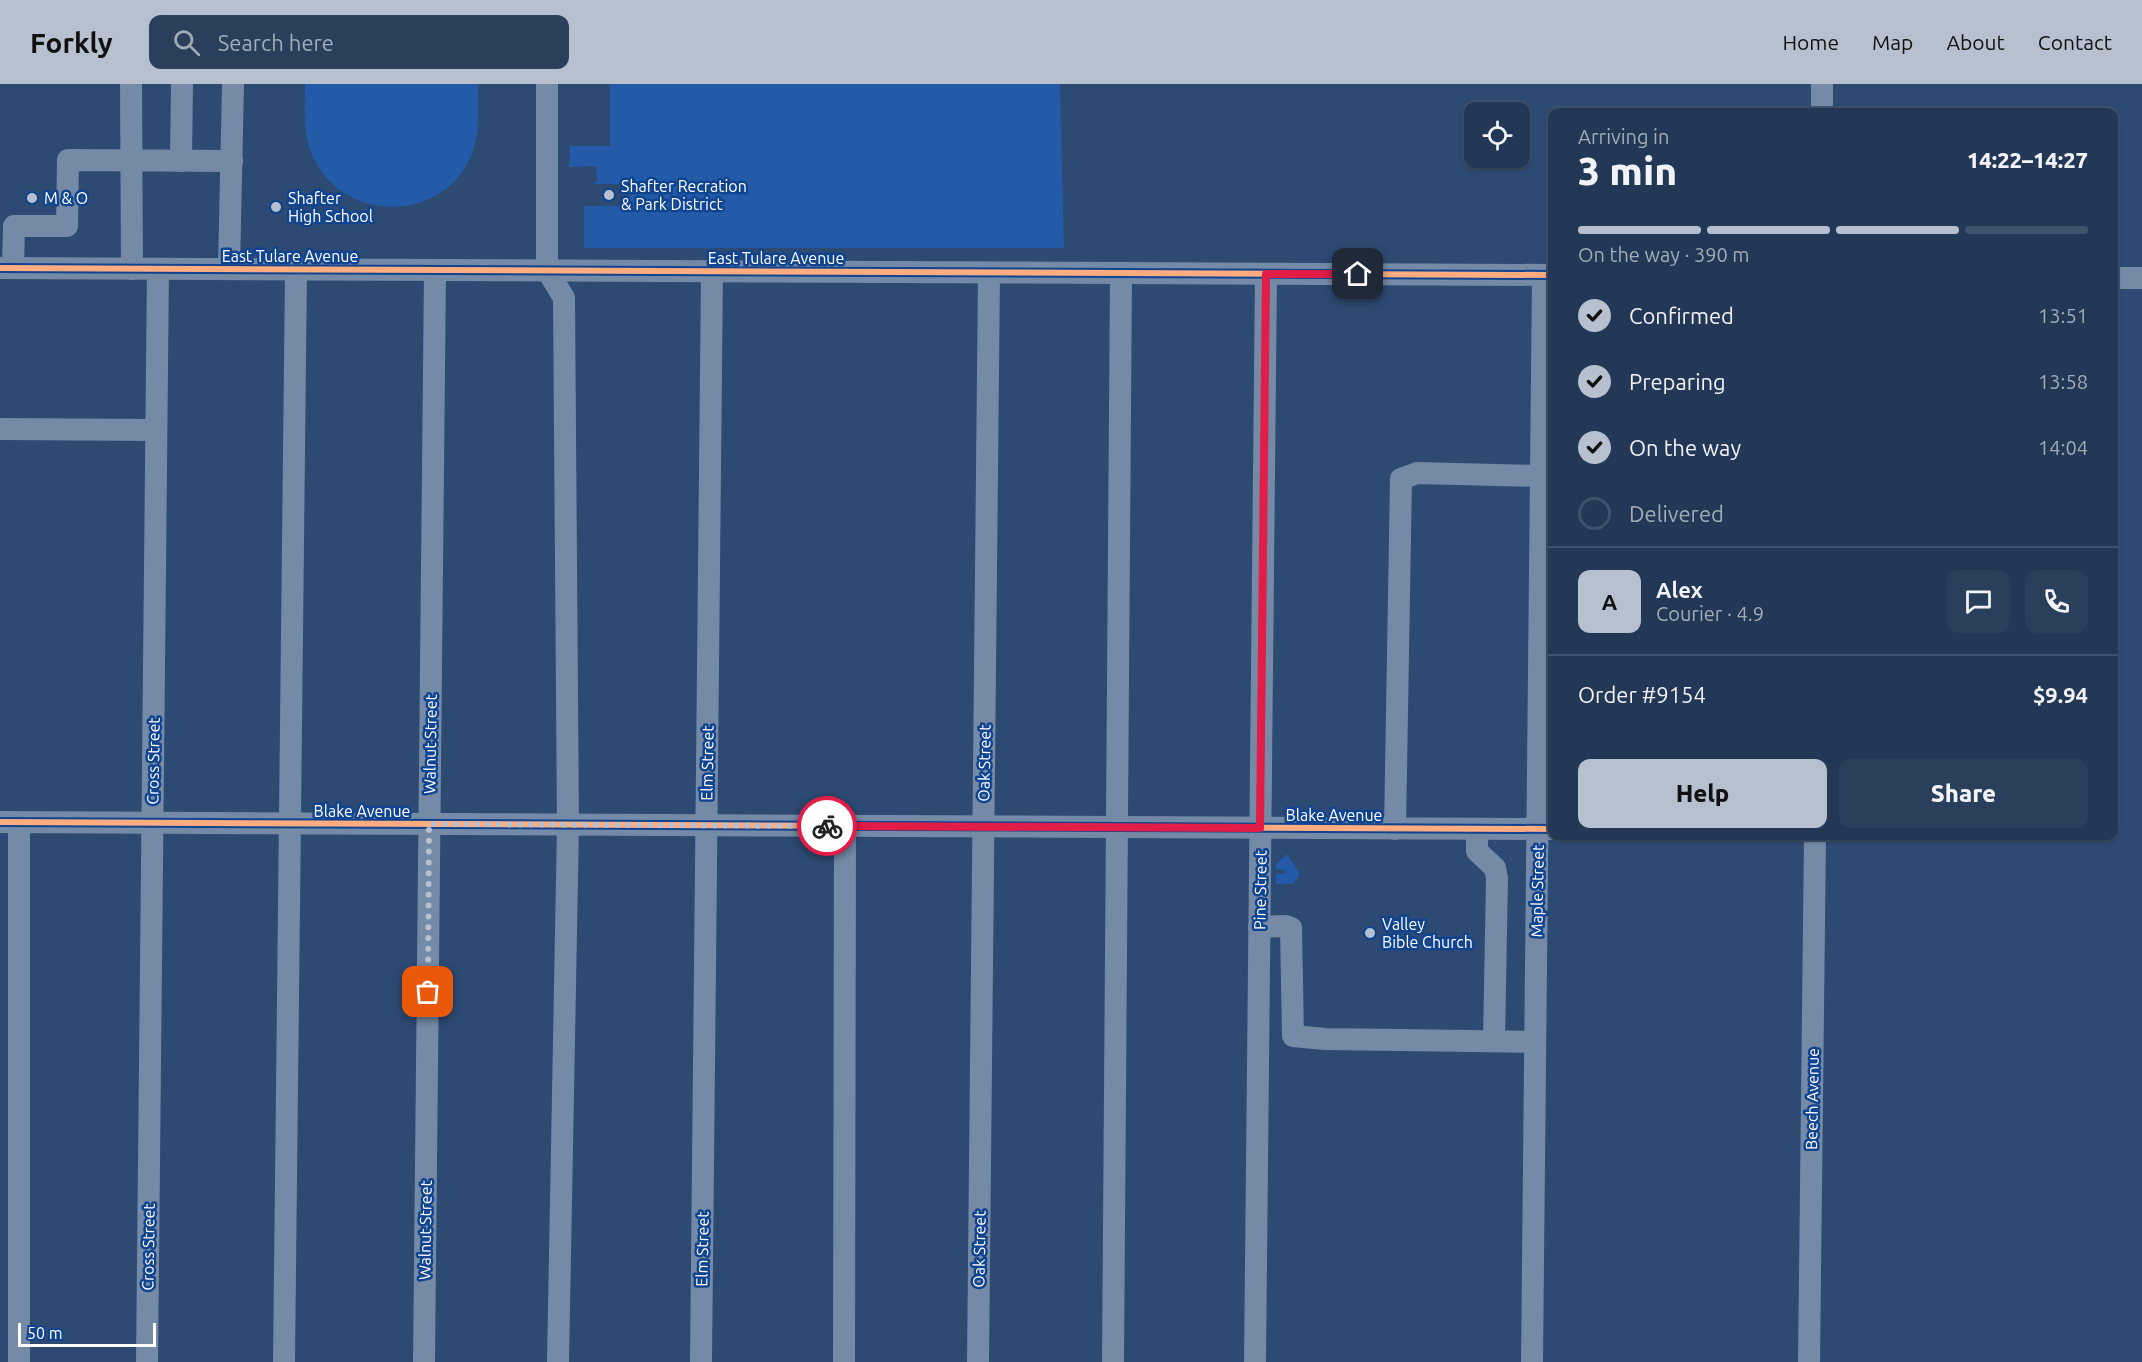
<!DOCTYPE html>
<html lang="en">
<head>
<meta charset="utf-8">
<style>
  :root { --surface:#223856; --page:#2a3f5c; --text:#f1f3f6; --muted:#a2acb9; --line:#3f526c; --accent:#b6c0ce }
  body { margin:0; font-family:Ubuntu,sans-serif; background:var(--page); color:var(--text); height:100vh; display:flex; flex-direction:column; font-size:22px; white-space:nowrap }
  * { box-sizing:border-box; margin:0 }
  p { font-size:20px; color:var(--muted) }
  .icon { flex:none; width:33px; height:33px; fill:none; stroke:currentColor; stroke-width:2; stroke-linecap:round; stroke-linejoin:round }
  .map { position:relative; flex:1; overflow:hidden }
  .details { position:absolute; left:1548px; top:24px; width:570px; height:732px; display:flex; flex-direction:column; background:var(--surface); border-radius:12px; box-shadow:0 2px 4px #0004,0 0 0 2px var(--line) }
  .details>* { flex:none }
  .fabs { position:absolute; left:1464px; top:18px; display:grid; gap:12px }
  .fabs a { display:grid; place-items:center; width:66px; height:66px; border-radius:12px; background:var(--surface); box-shadow:0 2px 4px #0004,0 0 0 2px var(--line); font-size:30px }
  .scale { position:absolute; left:18px; bottom:15px; width:138px; box-sizing:border-box; padding-left:6px; border:3px solid #fff; border-top:0; font-size:16px; line-height:21px; white-space:nowrap; color:#fff; -webkit-text-stroke:4px #104490; paint-order:stroke }
  .pin { position:absolute; display:grid; place-items:center; width:51px; height:51px; color:#fff; margin:-26px; border-radius:12px; box-shadow:0 3px 9px #0006 }
  .courier { position:absolute; display:grid; place-items:center; width:60px; height:60px; margin:-30px; border:4px solid #e11d48; border-radius:50%; background:#fff; color:#222; box-shadow:0 2px 8px #0007 }
  .headline em { font-style:normal; font-weight:800 }
  .headline div { display:flex; flex-direction:column-reverse }
  .headline { display:flex; align-items:center; justify-content:space-between; height:102px; padding:0 30px }
  h1 { font-size:39px; font-weight:800; line-height:45px }
  .bar { display:grid; grid-template-columns:repeat(4,1fr); gap:9px 6px; align-content:center; height:72px; padding:0 30px }
  .bar i { height:8px; border-radius:4px; background:var(--line) }
  .bar .selected { background:var(--accent) }
  .bar p { grid-column:span 4 }
  .line { display:flex; align-items:center; gap:15px; padding:0 30px; border-top:2px solid var(--line) }
  .line div { flex:1 }
  .round { display:grid; place-items:center; flex:none; width:63px; height:63px; border-radius:12px; background:var(--page) }
  ol { padding:0 30px; list-style:none }
  li { display:flex; align-items:center; gap:18px; height:66px }
  li p { margin-inline-start:auto }
  li .icon { padding:6px; border-radius:50%; background:var(--accent); color:#111; stroke-width:4 }
  li:last-child { color:var(--muted) }
  li i { width:33px; height:33px; border:3px solid var(--line); border-radius:50% }
  .cta { display:flex; gap:12px; margin-top:auto; padding:12px 30px }
  .cta a { flex:1; height:69px; border-radius:12px; background:var(--accent); color:#111; font-size:24px; font-weight:800; line-height:69px; text-align:center }
  .cta a+a { background:var(--page); color:var(--text) }
  header { display:flex; align-items:center; gap:36px; box-sizing:border-box; height:84px; padding:0 30px; background:var(--accent); color:#111 }
  header strong { font-size:28px }
  nav { display:flex; gap:33px; margin-inline-start:auto; font-size:21px }
  .search { width:420px; height:54px; background:var(--page); display:flex; align-items:center; gap:15px; box-sizing:border-box; padding:0 21px; border-radius:12px; color:var(--muted); font-size:22px }
  .map>svg:first-child { display:block }
  .green { fill:#235ba8 }
  .lines { fill:none; stroke-linecap:round; stroke-linejoin:round }
  .minor { stroke:#748aa6; stroke-width:22 }
  .cycleway-casing { stroke:#104490; stroke-width:10 }
  .cycleway { stroke:#ffac80; stroke-width:6 }
  .done { stroke:#b6c0ce; stroke-width:6; stroke-dasharray:0 10.8 }
  .route { stroke:#e11d48; stroke-width:8 }
  .poi-dot { fill:#b6c0ce; stroke:#104490; stroke-width:2 }
  .labels { text-anchor:middle; dominant-baseline:central; stroke-width:5; stroke-linejoin:round; paint-order:stroke }
  .poi-label { font-size:16px; fill:#fff; stroke:#104490; text-anchor:start }
  .street-label { font-size:16px; fill:#fff; stroke:#104490 }
</style>
</head>
<body>
<header>
<strong>Forkly</strong>
<div class="search"><svg class="icon" aria-label="search" viewBox="0 0 24 24"><circle cx="10" cy="10" r="6"/><path d="M15 15l6 6"/></svg>Search here</div>
<nav><a>Home</a><a>Map</a><a>About</a><a>Contact</a></nav>
</header>
<div class="map">
<svg width="2142" height="1278" viewBox="0 0 2142 1278">
  <rect width="100%" height="100%" fill="#2d4a73"/>
  <g class="green">
    <path d="M 305,0 L 478,0 C 478,21 480,43 474,64 C 451,137 350,143 315,77 C 302,53 305,26 305,0 Z"/>
    <path d="M 610,0 L 1060,0 L 1064,164 L 584,164 L 584,122 L 629,122 L 629,100 L 592,100 L 597,97 L 596,82 L 569,83 L 570,62 L 610,62 Z"/>
    <path d="M 1287,770 L 1300,790 L 1293,800 L 1276,800 L 1276,790 L 1284,790 L 1285,786 L 1276,785 L 1276,780 Z"/>
  </g>
  <g class="lines">
    <g class="minor">
      <path d="M 131,0 L 132,185"/>
      <path d="M 547,0 L 547,186 L 564,214 L 568,741 L 558,1278"/>
      <path d="M 1822,28 L 1822,0"/>
      <path d="M 181,77 L 182,0"/>
      <path d="M 0,184 L 1552,191"/>
      <path d="M 13,184 L 14,142 L 67,142 L 68,76 L 232,77"/>
      <path d="M 229,185 L 233,0"/>
      <path d="M 2114,194 L 2142,194"/>
      <path d="M 0,345 L 156,346"/>
      <path d="M 0,738 L 1552,745"/>
      <path d="M 19,739 L 19,1278"/>
      <path d="M 1395,745 L 1401,395 L 1417,389 L 1541,392"/>
      <path d="M 1477,745 L 1477,767 L 1495,784 L 1497,794 L 1494,957"/>
      <path d="M 1259,843 L 1286,842 L 1291,844 L 1293,952 L 1325,955 L 1535,958"/>
      <path d="M 147,1278 L 158,185"/>
      <path d="M 284,1278 L 296,186"/>
      <path d="M 424,1278 L 435,186"/>
      <path d="M 701,1278 L 712,188"/>
      <path d="M 844,1278 L 845,742"/>
      <path d="M 978,1278 L 989,189"/>
      <path d="M 1113,1278 L 1121,190"/>
      <path d="M 1255,1278 L 1266,190"/>
      <path d="M 1532,1278 L 1543,191"/>
      <path d="M 1809,1278 L 1815,752"/>
    </g>
    <defs>
      <g id="cycleway">
        <path d="M 0,184 L 1552,191"/>
        <path d="M 0,738 L 1552,745"/>
      </g>
    </defs>
    <use href="#cycleway" class="cycleway-casing"/>
    <use href="#cycleway" class="cycleway"/>
  </g>
  <g class="lines">
    <path class="done" d="M 428,908 L 429,740 L 827,742"/>
    <path class="route" d="M 827,742 L 1260,744 L 1266,190 L 1358,190"/>
  </g>
  <g class="poi-dot">
    <circle cx="609" cy="111" r="6"/>
    <circle cx="32" cy="114" r="6"/>
    <circle cx="276" cy="123" r="6"/>
    <circle cx="1370" cy="849" r="6"/>
  </g>
  <g class="labels">
    <g class="poi-label">
      <text x="621" y="102">Shafter Recration<tspan x="621" dy="18">&amp; Park District</tspan></text>
      <text x="44" y="114">M &amp; O</text>
      <text x="288" y="114">Shafter<tspan x="288" dy="18">High School</tspan></text>
      <text x="1382" y="840">Valley<tspan x="1382" dy="18">Bible Church</tspan></text>
    </g>
    <g class="street-label">
      <text x="290" y="172">East Tulare Avenue</text>
      <text x="776" y="174">East Tulare Avenue</text>
      <text transform="translate(430 660) rotate(-89)">Walnut Street</text>
      <text transform="translate(153 677) rotate(-89)">Cross Street</text>
      <text transform="translate(707 679) rotate(-89)">Elm Street</text>
      <text transform="translate(984 679) rotate(-89)">Oak Street</text>
      <text x="362" y="727">Blake Avenue</text>
      <text x="1334" y="731">Blake Avenue</text>
      <text transform="translate(1260 806) rotate(-89)">Pine Street</text>
      <text transform="translate(1537 807) rotate(-89)">Maple Street</text>
      <text transform="translate(1812 1015) rotate(-89)">Beech Avenue</text>
      <text transform="translate(425 1146) rotate(-89)">Walnut Street</text>
      <text transform="translate(148 1163) rotate(-89)">Cross Street</text>
      <text transform="translate(702 1165) rotate(-89)">Elm Street</text>
      <text transform="translate(979 1165) rotate(-89)">Oak Street</text>
    </g>
  </g>
</svg>
<div class="fabs">
<a><svg class="icon" aria-label="locate" viewBox="0 0 24 24"><circle cx="12" cy="12" r="6"/><path d="M12 2v4M12 18v4M2 12h4M18 12h4"/></svg></a>
</div>
<div class="scale">50 m</div>
<div class="pin" style="left:428px;top:908px;background:#ea580c"><svg class="icon" aria-label="bag" viewBox="0 0 24 24"><path d="M5 8h14l-1 12H6zM9 8a3 3 0 0 1 6 0"/></svg></div>
<div class="pin" style="left:1358px;top:190px;background:#1f2937"><svg class="icon" aria-label="home" viewBox="0 0 24 24"><path d="M3 11l9-7 9 7M6 9v11h12V9"/></svg></div>
<div class="courier" style="left:827px;top:742px"><svg class="icon" aria-label="bike" viewBox="0 0 24 24"><circle cx="6" cy="16" r="4"/><circle cx="18" cy="16" r="4"/><path d="M6 16l4-8h5l3 8M10 8l3 8H6M13 5h3"/></svg></div>
<section class="details">
<div class="headline"><div><h1>3 min</h1><p>Arriving in</p></div><em>14:22–14:27</em></div>
<div class="bar"><i class="selected"></i><i class="selected"></i><i class="selected"></i><i></i><p>On the way · 390 m</p></div>
<ol>
<li><svg class="icon" aria-label="check" viewBox="0 0 24 24"><path d="M5 12l5 5 9-10"/></svg>Confirmed<p>13:51</p></li>
<li><svg class="icon" aria-label="check" viewBox="0 0 24 24"><path d="M5 12l5 5 9-10"/></svg>Preparing<p>13:58</p></li>
<li><svg class="icon" aria-label="check" viewBox="0 0 24 24"><path d="M5 12l5 5 9-10"/></svg>On the way<p>14:04</p></li>
<li><i></i>Delivered</li>
</ol>
<div class="line" style="height:108px"><b class="round" style="background:var(--accent);color:#111">A</b><div><b>Alex</b><p>Courier · 4.9</p></div><a class="round"><svg class="icon" aria-label="chat" viewBox="0 0 24 24"><path d="M4 5h16v11H9l-5 4z"/></svg></a><a class="round"><svg class="icon" aria-label="phone" viewBox="0 0 24 24"><path d="M5 4h4l2 5-3 2q2 4 5 5l2-3 5 2v4C11 20 4 13 5 4z"/></svg></a></div>
<div class="line" style="height:78px"><div>Order #9154</div><b>$9.94</b></div>
<div class="cta"><a>Help</a><a>Share</a></div>
</section>
</div>
</body>
</html>
